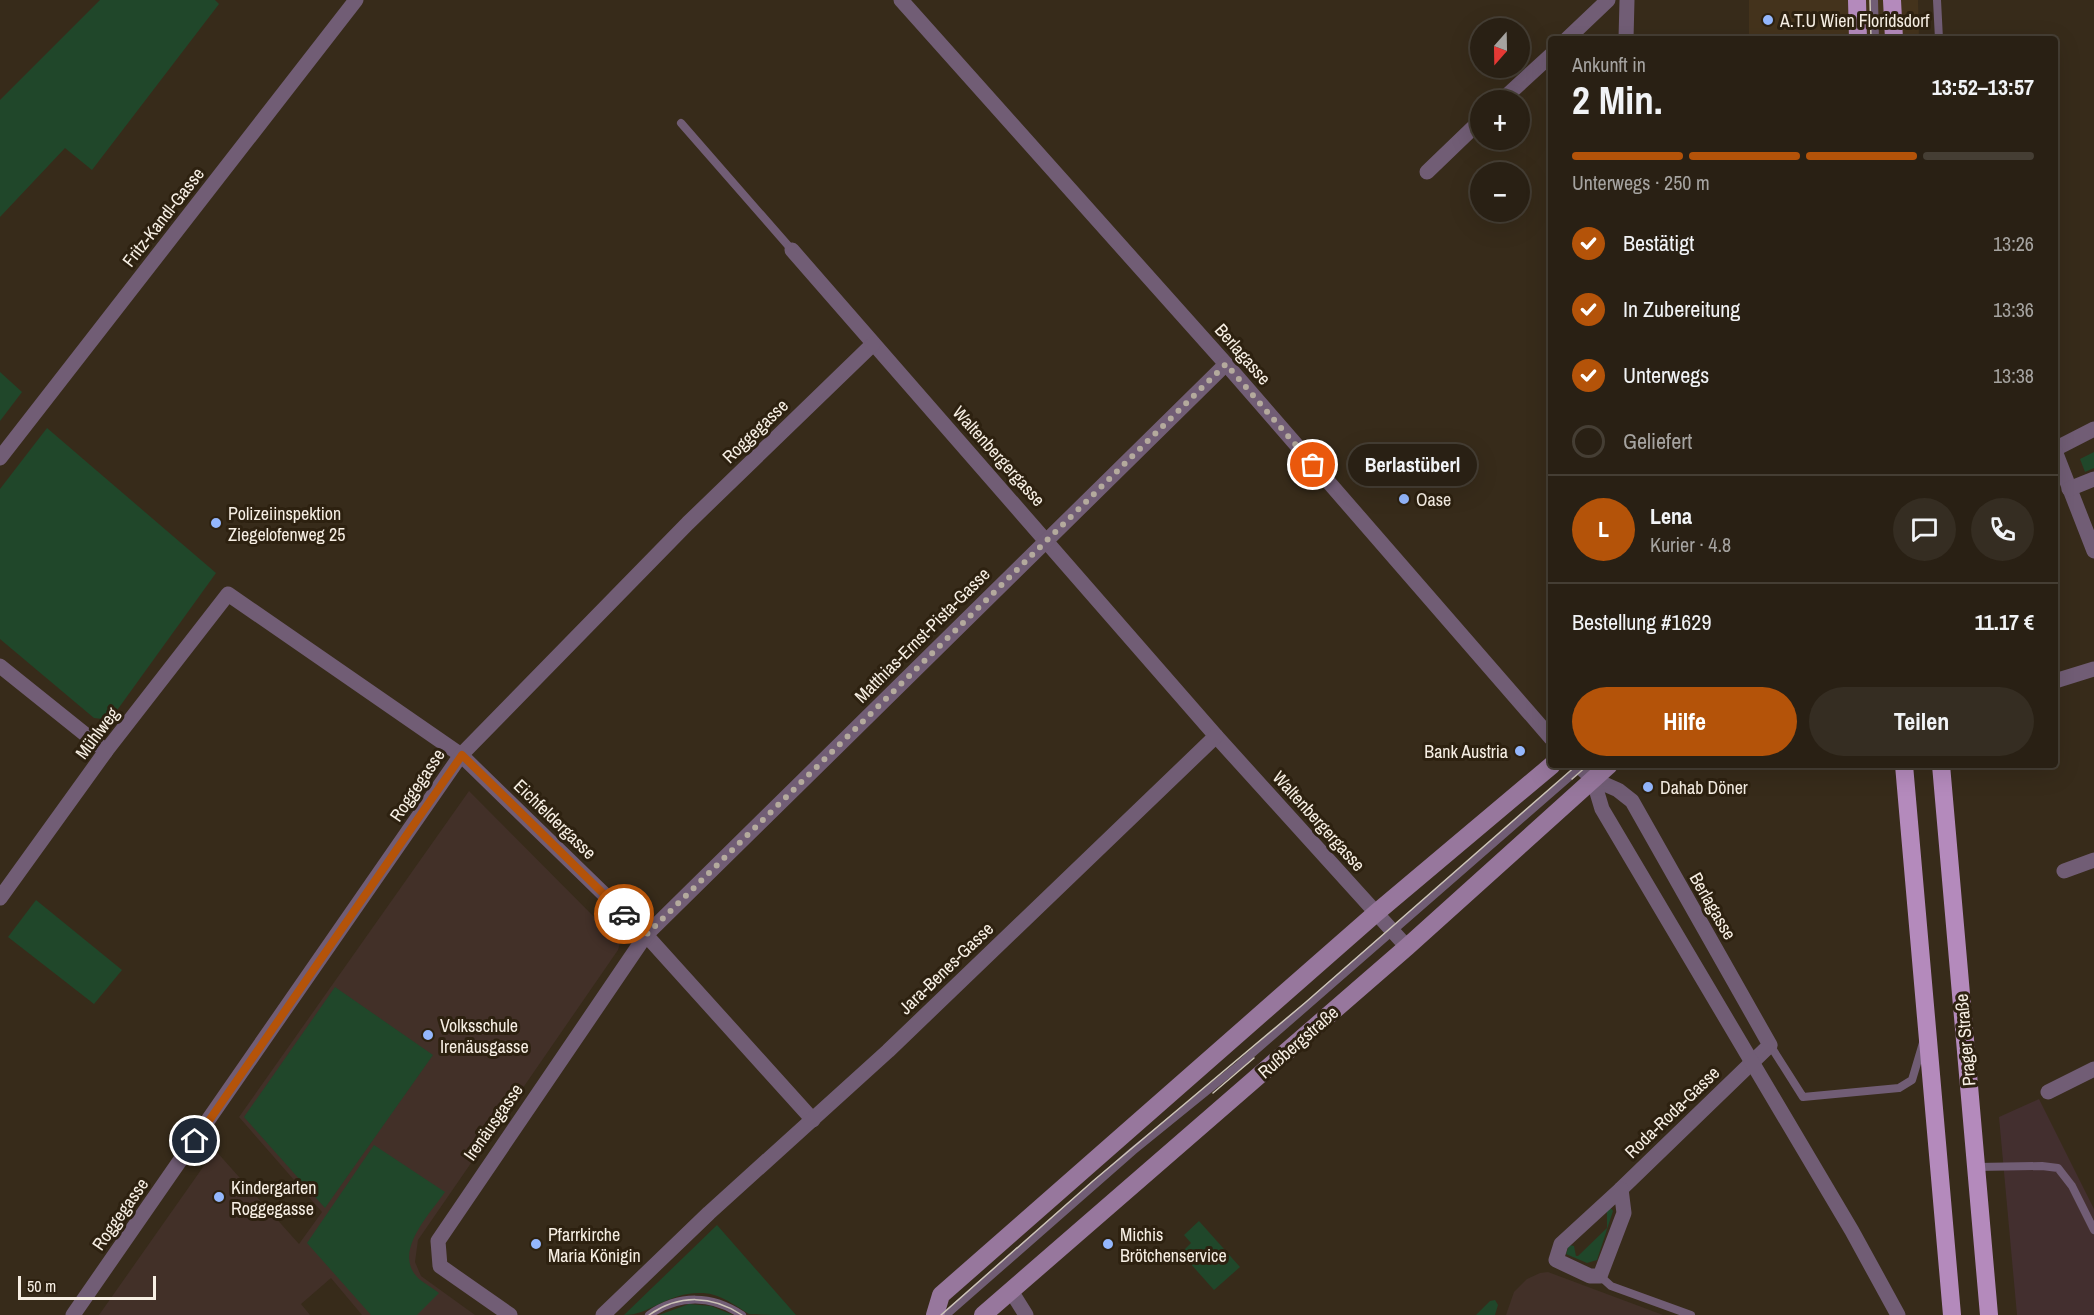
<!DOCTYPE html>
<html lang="de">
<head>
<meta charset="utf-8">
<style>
  :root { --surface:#292014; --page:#352d22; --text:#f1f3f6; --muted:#a5a3a0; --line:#453e34; --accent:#b45309 }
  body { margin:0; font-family:"Archivo Narrow",sans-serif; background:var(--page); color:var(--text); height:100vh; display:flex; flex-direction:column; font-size:22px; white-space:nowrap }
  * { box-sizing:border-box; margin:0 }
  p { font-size:20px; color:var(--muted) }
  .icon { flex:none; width:33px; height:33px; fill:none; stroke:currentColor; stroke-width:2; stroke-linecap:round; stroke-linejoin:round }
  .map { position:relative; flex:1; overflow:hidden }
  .drawer { position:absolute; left:1548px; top:36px; width:510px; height:732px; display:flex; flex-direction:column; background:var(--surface); border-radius:6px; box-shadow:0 6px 24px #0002,0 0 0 2px var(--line) }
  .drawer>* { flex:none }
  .needle { width:39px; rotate:200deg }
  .buttons { position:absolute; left:1470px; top:18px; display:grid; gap:12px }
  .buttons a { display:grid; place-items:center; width:60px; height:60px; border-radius:50%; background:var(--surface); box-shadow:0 6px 24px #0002,0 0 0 2px var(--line); font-size:30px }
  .scale { position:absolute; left:18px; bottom:15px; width:138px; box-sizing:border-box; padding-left:6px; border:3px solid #f7efe4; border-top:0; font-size:16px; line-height:21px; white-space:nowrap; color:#f7efe4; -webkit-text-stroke:4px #2d2110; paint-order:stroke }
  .pin { position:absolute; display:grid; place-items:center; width:51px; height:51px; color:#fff; margin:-26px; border:3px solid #fff; border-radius:50%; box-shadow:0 2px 6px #0007 }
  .courier { position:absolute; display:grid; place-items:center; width:60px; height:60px; margin:-30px; border:4px solid #b45309; border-radius:50%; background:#fff; color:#222; box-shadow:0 2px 8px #0007 }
  .bubble { position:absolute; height:42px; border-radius:21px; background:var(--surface); box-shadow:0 6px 24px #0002,0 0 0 2px var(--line); font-size:20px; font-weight:700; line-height:42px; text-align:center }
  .overview em { font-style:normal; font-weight:700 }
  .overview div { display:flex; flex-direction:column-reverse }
  .overview { display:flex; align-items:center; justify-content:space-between; height:102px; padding:0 24px }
  h1 { font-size:39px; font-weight:700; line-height:45px }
  .bar { display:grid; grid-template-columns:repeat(4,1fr); gap:9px 6px; align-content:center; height:72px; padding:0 24px }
  .bar i { height:8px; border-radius:4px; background:var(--line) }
  .bar .selected { background:var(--accent) }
  .bar p { grid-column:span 4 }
  .line { display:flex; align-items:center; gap:15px; padding:0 24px; border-top:2px solid var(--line) }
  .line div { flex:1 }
  .round { display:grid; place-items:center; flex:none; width:63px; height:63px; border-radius:32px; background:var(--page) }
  ol { padding:0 24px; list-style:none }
  li { display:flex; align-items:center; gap:18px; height:66px }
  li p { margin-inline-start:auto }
  li .icon { padding:6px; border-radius:50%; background:var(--accent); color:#fff; stroke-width:4 }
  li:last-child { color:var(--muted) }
  li i { width:33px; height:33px; border:3px solid var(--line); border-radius:50% }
  .button { display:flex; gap:12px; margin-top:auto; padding:12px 24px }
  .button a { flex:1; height:69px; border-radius:36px; background:var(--accent); color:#fff; font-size:24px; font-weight:700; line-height:69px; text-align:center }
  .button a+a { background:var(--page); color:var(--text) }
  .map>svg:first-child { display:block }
  .built { fill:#44331c }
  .industrial { fill:#432f2f }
  .education { fill:#423028 }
  .green { fill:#20472a }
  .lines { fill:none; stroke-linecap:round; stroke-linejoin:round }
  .lane { stroke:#715d75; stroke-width:8 }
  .street { stroke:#715d75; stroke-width:15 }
  .secondary { stroke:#97779d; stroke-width:18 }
  .primary { stroke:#b48abc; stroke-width:18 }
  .tram { stroke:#cdc4b8; stroke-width:1.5 }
  .done { stroke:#b4aa9d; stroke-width:6; stroke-dasharray:0 10.8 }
  .route { stroke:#b45309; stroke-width:8 }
  .poi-dot { fill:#94b7fd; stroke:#2d2110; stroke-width:2 }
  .labels { text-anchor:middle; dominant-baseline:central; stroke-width:6; stroke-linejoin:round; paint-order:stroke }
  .poi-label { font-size:18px; fill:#f7efe4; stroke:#2d2110; text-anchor:start }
  .street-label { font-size:18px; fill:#f7efe4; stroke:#2d2110 }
</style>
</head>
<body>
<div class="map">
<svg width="2094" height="1315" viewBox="0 0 2094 1315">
  <rect width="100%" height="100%" fill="#372b1a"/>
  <path class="built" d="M 1749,0 L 1918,0 L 1919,39 L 1749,39 Z"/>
  <path class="industrial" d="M 2039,1099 L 2094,1209 L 2094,1315 L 2017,1315 L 1999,1117 Z"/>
  <g class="education">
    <path d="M 469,791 L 620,943 L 618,950 L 418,1240 L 415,1262 L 421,1276 L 475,1315 L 362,1315 L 331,1278 L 301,1304 L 310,1315 L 99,1315 L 215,1150 L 299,1244 L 322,1212 L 239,1117 Z"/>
    <path d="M 1548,1272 L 1663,1315 L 1506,1315 L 1514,1292 L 1527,1279 L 1540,1273 Z"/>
  </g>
  <g class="green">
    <path d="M 100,0 L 215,0 L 219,4 L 92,170 L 65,148 L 0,217 L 0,100 Z"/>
    <path d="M 0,372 L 22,392 L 0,421 Z"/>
    <path d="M 47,428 L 216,573 L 110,720 L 94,718 L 0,639 L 0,489 Z"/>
    <path d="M 2094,452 L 2094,468 L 2085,472 L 2080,459 Z"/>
    <path d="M 36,900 L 122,970 L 94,1004 L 8,937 Z"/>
    <path d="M 335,987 L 433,1055 L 325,1208 L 244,1117 Z"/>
    <path d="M 374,1145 L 445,1192 C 430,1214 391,1253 419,1279 C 425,1284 433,1288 439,1293 L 417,1315 L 371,1315 L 307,1243 Z"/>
    <path d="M 1610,1207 L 1613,1211 L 1597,1260 L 1587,1263 L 1566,1254 L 1569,1245 L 1574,1246 L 1576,1256 L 1578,1256 L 1607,1228 L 1607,1210 Z"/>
    <path d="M 1199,1221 L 1240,1267 L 1214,1290 L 1181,1253 L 1191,1243 L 1184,1235 Z"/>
    <path d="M 717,1225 L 796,1315 C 784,1315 760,1315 749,1314 C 734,1305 721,1294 703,1293 C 668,1291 651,1315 624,1315 Z"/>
    <path d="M 1495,1300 L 1498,1305 L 1495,1315 L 1476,1315 L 1490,1301 Z"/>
    <path d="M 689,1304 L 711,1306 L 733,1315 L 659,1315 Z"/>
  </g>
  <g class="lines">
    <g class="lane">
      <path d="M 1874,0 L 1875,39"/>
      <path d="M 1937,0 L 1939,39"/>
      <path d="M 681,123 L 792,250"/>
      <path d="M 1770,1045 L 1803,1097 L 1899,1088 L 1912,1080 L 1923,1043"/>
      <path d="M 1976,1167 L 2042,1166 L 2058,1168 L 2072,1186 L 2094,1230"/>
      <path d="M 1600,1276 L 1611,1286 L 1691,1315"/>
      <path d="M 649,1315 C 679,1294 712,1295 742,1315"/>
      <path d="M 946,1315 L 1133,1151 L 1239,1065 L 1582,766"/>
    </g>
    <g class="street">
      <path d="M 901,0 L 1226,364 L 1551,738"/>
      <path d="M 1567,39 L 1608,0"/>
      <path d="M 1626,39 L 1627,0"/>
      <path d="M 1502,100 L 1551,55"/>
      <path d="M 1427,172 L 1480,121"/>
      <path d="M 792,250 L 1216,736 L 1407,947"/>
      <path d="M 2055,449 L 2094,429"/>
      <path d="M 2055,451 L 2094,551"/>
      <path d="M 0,458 L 356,0"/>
      <path d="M 2069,489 L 2094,479"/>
      <path d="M 0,666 L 106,751"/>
      <path d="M 2055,681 L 2094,669"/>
      <path d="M 1578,765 L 1593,779 L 1618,790 L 1632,801 L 1770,1045 L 1621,1189"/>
      <path d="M 1593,779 L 1602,809 L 1852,1231 L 1898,1315"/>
      <path d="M 2064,871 L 2094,860"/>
      <path d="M 0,898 L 106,751 L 228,594 L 461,755 L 646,935 L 813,1120"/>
      <path d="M 2048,1092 L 2094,1069"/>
      <path d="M 1621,1189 L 1624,1213 L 1600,1276 L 1590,1276 L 1556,1260 L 1561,1244 Z"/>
      <path d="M 1011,1291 L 1026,1315"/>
      <path d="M 73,1315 L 461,755 L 688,523 L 873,344"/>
      <path d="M 510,1315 L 440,1266 L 438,1241 L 646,935 L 1226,364"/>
      <path d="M 603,1315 L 709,1213 L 888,1051 L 1216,736"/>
    </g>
    <g class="secondary">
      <path d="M 935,1315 L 941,1295 L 1376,913 L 1552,765"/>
      <path d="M 983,1315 L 1407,947 L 1609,765"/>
    </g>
    <g class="primary">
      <path d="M 1857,0 L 1858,39"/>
      <path d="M 1892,0 L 1894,39"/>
      <path d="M 1904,765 L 1952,1315"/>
      <path d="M 1941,765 L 1989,1315"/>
    </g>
    <g class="tram">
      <path d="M 1870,0 L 1871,39"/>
      <path d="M 1572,779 L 1588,765"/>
      <path d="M 1213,1093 L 1254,1058"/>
      <path d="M 649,1315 C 679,1294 712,1295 742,1315"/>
      <path d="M 941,1315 L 1093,1181 L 1306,1002 L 1577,765"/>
    </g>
  </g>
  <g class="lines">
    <path class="done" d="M 624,914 L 646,935 L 1226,364 L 1313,465"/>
    <path class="route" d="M 195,1141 L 462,755 L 624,914"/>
  </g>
  <g class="poi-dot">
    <circle cx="1768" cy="20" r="6"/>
    <circle cx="1404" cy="499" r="6"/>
    <circle cx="216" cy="523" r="6"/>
    <circle cx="1520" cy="751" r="6"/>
    <circle cx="1648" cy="787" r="6"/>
    <circle cx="428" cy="1035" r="6"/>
    <circle cx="219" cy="1197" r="6"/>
    <circle cx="536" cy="1244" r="6"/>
    <circle cx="1108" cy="1244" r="6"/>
  </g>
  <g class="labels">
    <g class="poi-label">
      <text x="1780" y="20">A.T.U Wien Floridsdorf</text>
      <text x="1416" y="499">Oase</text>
      <text x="228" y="513">Polizeiinspektion<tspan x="228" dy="21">Ziegelofenweg 25</tspan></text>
      <text x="1508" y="751" text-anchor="end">Bank Austria</text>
      <text x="1660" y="787">Dahab Döner</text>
      <text x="440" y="1025">Volksschule<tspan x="440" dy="21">Irenäusgasse</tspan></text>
      <text x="231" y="1187">Kindergarten<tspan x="231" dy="21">Roggegasse</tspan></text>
      <text x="548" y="1234">Pfarrkirche<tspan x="548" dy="21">Maria Königin</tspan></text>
      <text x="1120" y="1234">Michis<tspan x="1120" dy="21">Brötchenservice</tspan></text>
    </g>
    <g class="street-label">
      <text transform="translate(163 217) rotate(-52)">Fritz-Kandl-Gasse</text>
      <text transform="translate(1243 354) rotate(49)">Berlagasse</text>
      <text transform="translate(755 431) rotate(-44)">Roggegasse</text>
      <text transform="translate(999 456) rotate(48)">Waltenbergergasse</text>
      <text transform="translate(922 635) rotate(-45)">Matthias-Ernst-Pista-Gasse</text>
      <text transform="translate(97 733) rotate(-53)">Mühlweg</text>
      <text transform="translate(417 785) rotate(-56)">Roggegasse</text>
      <text transform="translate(555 819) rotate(44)">Eichfeldergasse</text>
      <text transform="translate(1319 821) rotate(48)">Waltenbergergasse</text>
      <text transform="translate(1713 906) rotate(60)">Berlagasse</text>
      <text transform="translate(946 968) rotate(-44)">Jara-Benes-Gasse</text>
      <text transform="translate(1965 1040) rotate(-95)">Prager Straße</text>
      <text transform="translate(1298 1042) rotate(-41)">Rußbergstraße</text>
      <text transform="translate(1672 1112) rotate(-44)">Roda-Roda-Gasse</text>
      <text transform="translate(493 1122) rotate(-55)">Irenäusgasse</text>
      <text transform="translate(120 1214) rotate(-55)">Roggegasse</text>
    </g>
  </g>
</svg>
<div class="buttons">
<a><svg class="needle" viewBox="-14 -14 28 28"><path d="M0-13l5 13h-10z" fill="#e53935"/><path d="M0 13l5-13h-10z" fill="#a5a3a0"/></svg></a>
<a>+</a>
<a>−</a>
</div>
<div class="scale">50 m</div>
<div class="pin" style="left:1313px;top:465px;background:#ea580c"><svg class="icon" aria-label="bag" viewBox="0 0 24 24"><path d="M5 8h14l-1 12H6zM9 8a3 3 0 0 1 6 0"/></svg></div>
<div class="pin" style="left:195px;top:1141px;background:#1f2937"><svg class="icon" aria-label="home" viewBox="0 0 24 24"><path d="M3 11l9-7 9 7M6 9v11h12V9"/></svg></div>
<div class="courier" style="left:624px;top:914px"><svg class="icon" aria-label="car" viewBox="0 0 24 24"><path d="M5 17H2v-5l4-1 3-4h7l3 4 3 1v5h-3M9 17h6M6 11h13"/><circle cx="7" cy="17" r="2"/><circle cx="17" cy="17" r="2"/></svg></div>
<div class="bubble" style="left:1348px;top:444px;width:129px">Berlastüberl</div>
<section class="drawer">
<div class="overview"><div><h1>2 Min.</h1><p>Ankunft in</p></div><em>13:52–13:57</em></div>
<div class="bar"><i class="selected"></i><i class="selected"></i><i class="selected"></i><i></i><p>Unterwegs · 250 m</p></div>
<ol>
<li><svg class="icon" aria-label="check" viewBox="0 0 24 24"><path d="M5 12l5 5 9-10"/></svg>Bestätigt<p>13:26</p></li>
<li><svg class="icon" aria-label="check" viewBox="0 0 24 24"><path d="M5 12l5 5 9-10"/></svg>In Zubereitung<p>13:36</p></li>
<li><svg class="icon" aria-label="check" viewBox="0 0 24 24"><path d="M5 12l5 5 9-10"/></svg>Unterwegs<p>13:38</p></li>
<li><i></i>Geliefert</li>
</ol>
<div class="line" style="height:108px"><b class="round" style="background:var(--accent);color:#fff">L</b><div><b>Lena</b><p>Kurier · 4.8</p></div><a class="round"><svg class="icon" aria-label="chat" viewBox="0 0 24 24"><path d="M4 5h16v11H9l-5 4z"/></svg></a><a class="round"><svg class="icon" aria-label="phone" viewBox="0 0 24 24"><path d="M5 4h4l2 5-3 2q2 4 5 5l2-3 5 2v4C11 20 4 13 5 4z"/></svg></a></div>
<div class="line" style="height:78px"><div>Bestellung #1629</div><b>11.17 €</b></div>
<div class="button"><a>Hilfe</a><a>Teilen</a></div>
</section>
</div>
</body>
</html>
